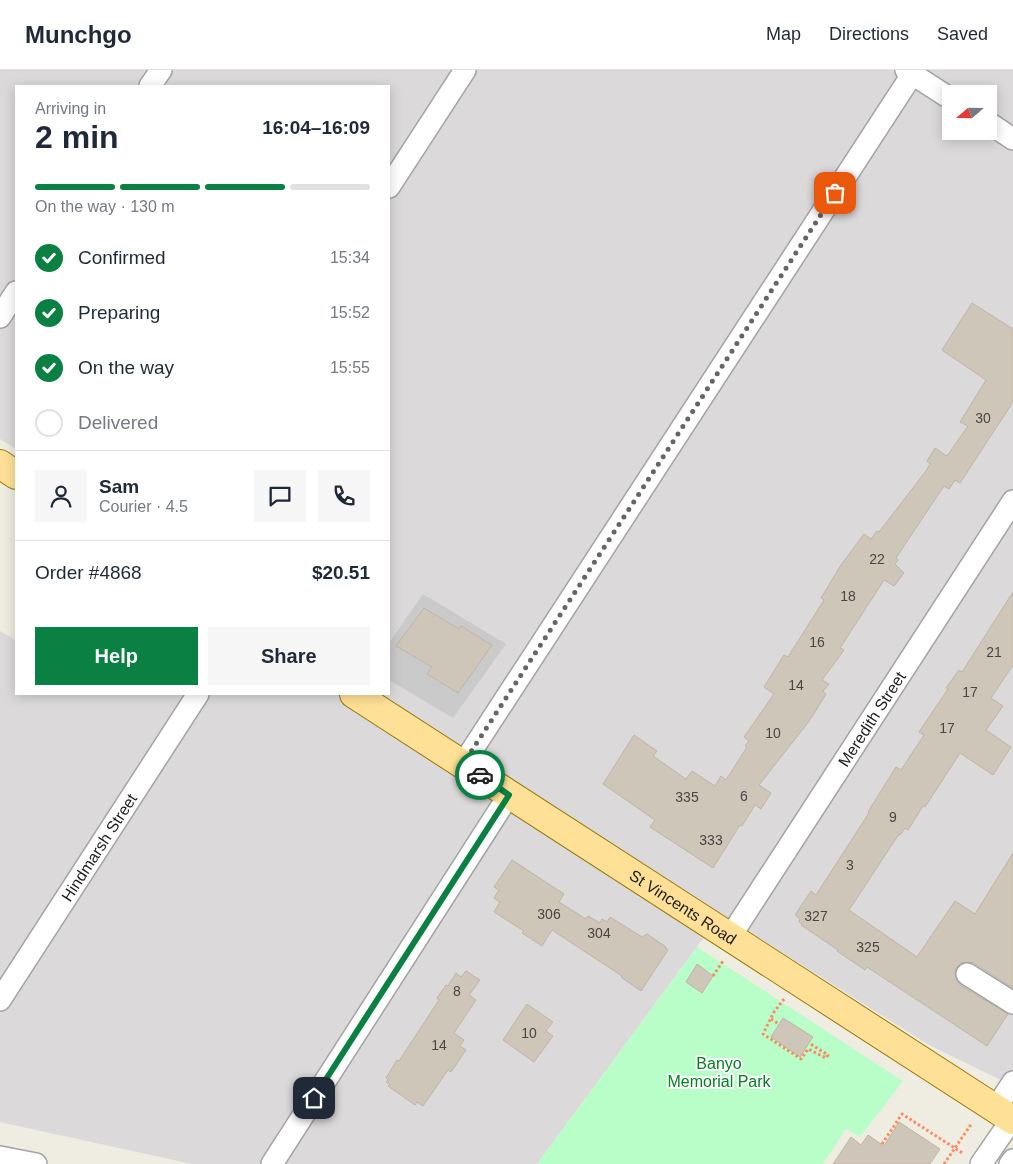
<!DOCTYPE html>
<html lang="en">
<head>
<meta charset="utf-8">
<style>
  :root { --surface:#fff; --page:#f6f6f7; --text:#1f2937; --muted:#747a83; --line:#e0e1e3; --accent:#0b8043 }
  body { margin:0; font-family:Helvetica,sans-serif; background:var(--page); color:var(--text); height:100vh; display:flex; flex-direction:column; font-size:19px; white-space:nowrap }
  * { box-sizing:border-box; margin:0 }
  p { font-size:16px; color:var(--muted) }
  .icon { flex:none; width:28px; height:28px; fill:none; stroke:currentColor; stroke-width:2; stroke-linecap:round; stroke-linejoin:round }
  .map { position:relative; flex:1; overflow:hidden }
  .sheet { position:absolute; left:15px; top:15px; width:375px; height:610px; display:flex; flex-direction:column; background:var(--surface); border-radius:0px; box-shadow:0 2px 12px #0003 }
  .sheet>* { flex:none }
  .needle { width:32px; rotate:250deg }
  .buttons { position:absolute; left:942px; top:15px; display:grid; gap:10px }
  .buttons a { display:grid; place-items:center; width:55px; height:55px; border-radius:0px; background:var(--surface); box-shadow:0 2px 12px #0003; font-size:25px }
  .pin { position:absolute; display:grid; place-items:center; width:42px; height:42px; color:#fff; margin:-21px; border-radius:10px; box-shadow:0 2px 8px #0006 }
  .courier { position:absolute; display:grid; place-items:center; width:50px; height:50px; margin:-25px; border:4px solid #0b8043; border-radius:50%; background:#fff; color:#222; box-shadow:0 1px 6px #0007 }
  .headline em { font-style:normal; font-weight:700 }
  .headline div { display:flex; flex-direction:column-reverse }
  .headline { display:flex; align-items:center; justify-content:space-between; height:85px; padding:0 20px }
  h1 { font-size:32px; font-weight:700; line-height:38px }
  .bar { display:grid; grid-template-columns:repeat(4,1fr); gap:8px 5px; align-content:center; height:60px; padding:0 20px }
  .bar i { height:6px; border-radius:4px; background:var(--line) }
  .bar .selected { background:var(--accent) }
  .bar p { grid-column:span 4 }
  .line { display:flex; align-items:center; gap:12px; padding:0 20px; border-top:1px solid var(--line) }
  .line div { flex:1 }
  .round { display:grid; place-items:center; flex:none; width:52px; height:52px; border-radius:0px; background:var(--page) }
  ol { padding:0 20px; list-style:none }
  li { display:flex; align-items:center; gap:15px; height:55px }
  li p { margin-inline-start:auto }
  li .icon { padding:5px; border-radius:50%; background:var(--accent); color:#fff; stroke-width:4 }
  li:last-child { color:var(--muted) }
  li i { width:28px; height:28px; border:2px solid var(--line); border-radius:50% }
  .cta { display:flex; gap:10px; margin-top:auto; padding:10px 20px }
  .cta a { flex:1; height:58px; border-radius:0px; background:var(--accent); color:#fff; font-size:20px; font-weight:700; line-height:58px; text-align:center }
  .cta a+a { background:var(--page); color:var(--text) }
  header { display:flex; align-items:center; gap:30px; box-sizing:border-box; height:70px; padding:0 25px; background:var(--surface); border-bottom:1px solid var(--line) }
  header strong { font-size:24px }
  nav { display:flex; gap:28px; margin-inline-start:auto; font-size:18px }
  .map>svg:first-child { display:block }
  .residential { fill:#dbd9d9; fill-rule:evenodd }
  .religious { fill:#cacaca }
  .park { fill:#b9fec8 }
  .building { fill:#cfc6ba; stroke:#c1b4a2 }
  .lines { fill:none; stroke-linecap:round; stroke-linejoin:round }
  .minor-casing { stroke:#a3a3a3; stroke-width:24 }
  .major-casing { stroke:#957800; stroke-width:30 }
  .path { stroke:#ff8862; stroke-width:3; stroke-dasharray:2.5 2.5; stroke-linecap:butt }
  .minor { stroke:#fff; stroke-width:21 }
  .major { stroke:#ffe096; stroke-width:28 }
  .done { stroke:#666561; stroke-width:5; stroke-dasharray:0 9 }
  .route { stroke:#0b8043; stroke-width:6 }
  .labels { text-anchor:middle; dominant-baseline:central; stroke-width:4; stroke-linejoin:round; paint-order:stroke }
  .number-label { font-size:14px; fill:#494644 }
  .street-label { font-size:16px; fill:#1c1c1c; stroke:#fff }
  .park-label { font-size:16px; fill:#02821f; stroke:#fff }
</style>
</head>
<body>
<header>
<strong>Munchgo</strong>
<nav><a>Map</a><a>Directions</a><a>Saved</a></nav>
</header>
<div class="map">
<svg width="1013" height="1094" viewBox="0 0 1013 1094">
  <rect width="100%" height="100%" fill="#efece1"/>
  <path class="residential" d="M 0,0 L 1013,0 L 1013,1016 L 929,975 L 721,844 L 537,1094 L 192,1094 L 0,1052 L 0,561 L 15,570 L 16,568 L 16,624 L 389,624 L 389,16 L 16,16 L 16,379 L 0,369 ZM 951,24 L 989,24 L 989,61 L 951,61 Z"/>
  <path class="religious" d="M 423,524 L 506,574 L 453,648 L 389,610 L 389,573 Z"/>
  <path class="park" d="M 697,877 L 903,1011 L 860,1067 L 846,1059 L 823,1094 L 537,1094 Z"/>
  <g class="building">
    <path d="M 972,233 L 1013,259 L 1013,332 L 960,413 L 955,410 L 949,419 L 944,416 L 896,488 L 898,490 L 895,494 L 904,503 L 894,516 L 884,510 L 840,578 L 844,580 L 822,610 L 829,614 L 823,621 L 826,624 L 810,650 L 759,715 L 771,723 L 761,739 L 755,735 L 742,756 L 740,755 L 713,798 L 650,757 L 655,750 L 603,714 L 634,665 L 657,681 L 653,686 L 686,709 L 692,701 L 715,716 L 721,706 L 726,710 L 747,677 L 745,676 L 749,671 L 744,667 L 774,624 L 764,617 L 784,585 L 788,587 L 824,530 L 821,528 L 841,495 L 864,464 L 871,469 L 877,461 L 879,462 L 926,401 L 930,394 L 927,391 L 935,378 L 947,386 L 968,356 L 960,352 L 986,310 L 942,280 Z"/>
    <path d="M 1013,522 L 1013,595 L 991,628 L 1003,636 L 986,660 L 1011,677 L 993,705 L 960,683 L 925,737 L 923,736 L 908,760 L 905,758 L 900,765 L 899,764 L 849,840 L 917,887 L 955,831 L 975,844 L 1013,783 L 1013,918 L 974,893 L 968,892 L 961,893 L 956,898 L 955,903 L 956,909 L 960,915 L 1008,944 L 987,976 L 867,897 L 865,900 L 837,881 L 838,880 L 801,855 L 802,854 L 799,852 L 800,849 L 795,845 L 811,821 L 816,825 L 869,743 L 868,742 L 896,697 L 901,700 L 924,665 L 919,662 L 948,619 L 946,618 L 959,600 L 962,602 Z"/>
    <path d="M 424,538 L 459,559 L 461,556 L 492,575 L 458,623 L 427,604 L 432,597 L 396,576 Z"/>
    <path d="M 512,790 L 564,824 L 559,832 L 586,849 L 588,846 L 600,853 L 602,849 L 607,852 L 610,847 L 642,867 L 647,864 L 666,877 L 665,878 L 668,880 L 641,921 L 621,907 L 622,906 L 552,860 L 542,876 L 522,863 L 524,861 L 494,842 L 500,832 L 494,828 L 499,820 L 494,817 Z"/>
    <path d="M 697,894 L 713,906 L 702,923 L 686,912 Z"/>
    <path d="M 466,901 L 480,910 L 469,925 L 476,930 L 454,963 L 464,970 L 460,976 L 466,980 L 451,1002 L 448,1000 L 423,1036 L 417,1032 L 415,1035 L 388,1016 L 390,1014 L 386,1012 L 388,1010 L 386,1008 L 397,990 L 399,991 L 439,930 L 437,928 L 446,915 L 448,916 L 456,903 L 461,907 Z"/>
    <path d="M 527,934 L 553,952 L 546,961 L 553,966 L 534,992 L 503,970 Z"/>
    <path d="M 783,948 L 813,967 L 800,987 L 771,967 Z"/>
    <path d="M 899,1052 L 940,1079 L 930,1094 L 833,1094 L 851,1067 L 861,1075 L 868,1065 L 884,1076 Z"/>
  </g>
  <g class="lines">
    <defs>
      <g id="minor">
        <path d="M 906,0 L 951,29"/>
        <path d="M 150,16 L 161,0"/>
        <path d="M 989,53 L 1013,69"/>
        <path d="M 389,117 L 465,0"/>
        <path d="M 0,247 L 16,222"/>
        <path d="M 463,694 L 915,0"/>
        <path id="s1" d="M 730,867 L 1013,431"/>
        <path d="M 967,904 L 1013,933"/>
        <path id="s2" d="M 0,930 L 198,624"/>
        <path d="M 996,1038 L 1013,1012"/>
        <path d="M 0,1087 L 36,1094"/>
        <path d="M 272,1094 L 509,725"/>
        <path d="M 981,1094 L 1012,1049"/>
        <path d="M 1010,1094 L 1013,1090"/>
      </g>
      <g id="major">
        <path d="M 0,394 L 16,405"/>
        <path id="s3" d="M 354,624 L 1013,1050"/>
      </g>
    </defs>
    <use href="#minor" class="minor-casing"/>
    <use href="#major" class="major-casing"/>
    <g class="path">
      <path d="M 713,906 L 723,891"/>
      <path d="M 784,929 L 774,942 L 763,964 L 801,989 L 808,979 L 826,988 L 828,985 L 809,973"/>
      <path d="M 771,949 L 779,954"/>
      <path d="M 882,1074 L 902,1044 L 964,1084"/>
      <path d="M 944,1094 L 972,1053"/>
    </g>
    <use href="#minor" class="minor"/>
    <use href="#major" class="major"/>
  </g>
  <g class="lines">
    <path class="done" d="M 480,705 L 463,694 L 835,123"/>
    <path class="route" d="M 314,1028 L 509,725 L 480,705"/>
  </g>
  <g class="labels">
    <g class="number-label">
      <text x="983" y="348">30</text>
      <text x="877" y="489">22</text>
      <text x="848" y="526">18</text>
      <text x="817" y="572">16</text>
      <text x="994" y="582">21</text>
      <text x="796" y="615">14</text>
      <text x="970" y="622">17</text>
      <text x="947" y="658">17</text>
      <text x="773" y="663">10</text>
      <text x="744" y="726">6</text>
      <text x="687" y="727">335</text>
      <text x="893" y="747">9</text>
      <text x="711" y="770">333</text>
      <text x="850" y="795">3</text>
      <text x="549" y="844">306</text>
      <text x="816" y="846">327</text>
      <text x="599" y="863">304</text>
      <text x="868" y="877">325</text>
      <text x="457" y="921">8</text>
      <text x="529" y="963">10</text>
      <text x="439" y="975">14</text>
    </g>
    <g class="street-label">
      <text stroke="none"><textPath href="#s1" startOffset="260">Meredith Street</textPath></text>
      <text stroke="none"><textPath href="#s2" startOffset="182">Hindmarsh Street</textPath></text>
      <text stroke="none"><textPath href="#s3" startOffset="392">St Vincents Road</textPath></text>
    </g>
    <g class="park-label">
      <text x="719" y="993">Banyo<tspan x="719" dy="18">Memorial Park</tspan></text>
    </g>
  </g>
</svg>
<div class="buttons">
<a><svg class="needle" viewBox="-14 -14 28 28"><path d="M0-13l5 13h-10z" fill="#e53935"/><path d="M0 13l5-13h-10z" fill="#747a83"/></svg></a>
</div>
<div class="pin" style="left:835px;top:123px;background:#ea580c"><svg class="icon" aria-label="bag" viewBox="0 0 24 24"><path d="M5 8h14l-1 12H6zM9 8a3 3 0 0 1 6 0"/></svg></div>
<div class="pin" style="left:314px;top:1028px;background:#1f2937"><svg class="icon" aria-label="home" viewBox="0 0 24 24"><path d="M3 11l9-7 9 7M6 9v11h12V9"/></svg></div>
<div class="courier" style="left:480px;top:705px"><svg class="icon" aria-label="car" viewBox="0 0 24 24"><path d="M5 17H2v-5l4-1 3-4h7l3 4 3 1v5h-3M9 17h6M6 11h13"/><circle cx="7" cy="17" r="2"/><circle cx="17" cy="17" r="2"/></svg></div>
<section class="sheet">
<div class="headline"><div><h1>2 min</h1><p>Arriving in</p></div><em>16:04–16:09</em></div>
<div class="bar"><i class="selected"></i><i class="selected"></i><i class="selected"></i><i></i><p>On the way · 130 m</p></div>
<ol>
<li><svg class="icon" aria-label="check" viewBox="0 0 24 24"><path d="M5 12l5 5 9-10"/></svg>Confirmed<p>15:34</p></li>
<li><svg class="icon" aria-label="check" viewBox="0 0 24 24"><path d="M5 12l5 5 9-10"/></svg>Preparing<p>15:52</p></li>
<li><svg class="icon" aria-label="check" viewBox="0 0 24 24"><path d="M5 12l5 5 9-10"/></svg>On the way<p>15:55</p></li>
<li><i></i>Delivered</li>
</ol>
<div class="line" style="height:90px"><a class="round"><svg class="icon" aria-label="person" viewBox="0 0 24 24"><circle cx="12" cy="8" r="4"/><path d="M4 21q1-7 8-7t8 7"/></svg></a><div><b>Sam</b><p>Courier · 4.5</p></div><a class="round"><svg class="icon" aria-label="chat" viewBox="0 0 24 24"><path d="M4 5h16v11H9l-5 4z"/></svg></a><a class="round"><svg class="icon" aria-label="phone" viewBox="0 0 24 24"><path d="M5 4h4l2 5-3 2q2 4 5 5l2-3 5 2v4C11 20 4 13 5 4z"/></svg></a></div>
<div class="line" style="height:65px"><div>Order #4868</div><b>$20.51</b></div>
<div class="cta"><a>Help</a><a>Share</a></div>
</section>
</div>
</body>
</html>
